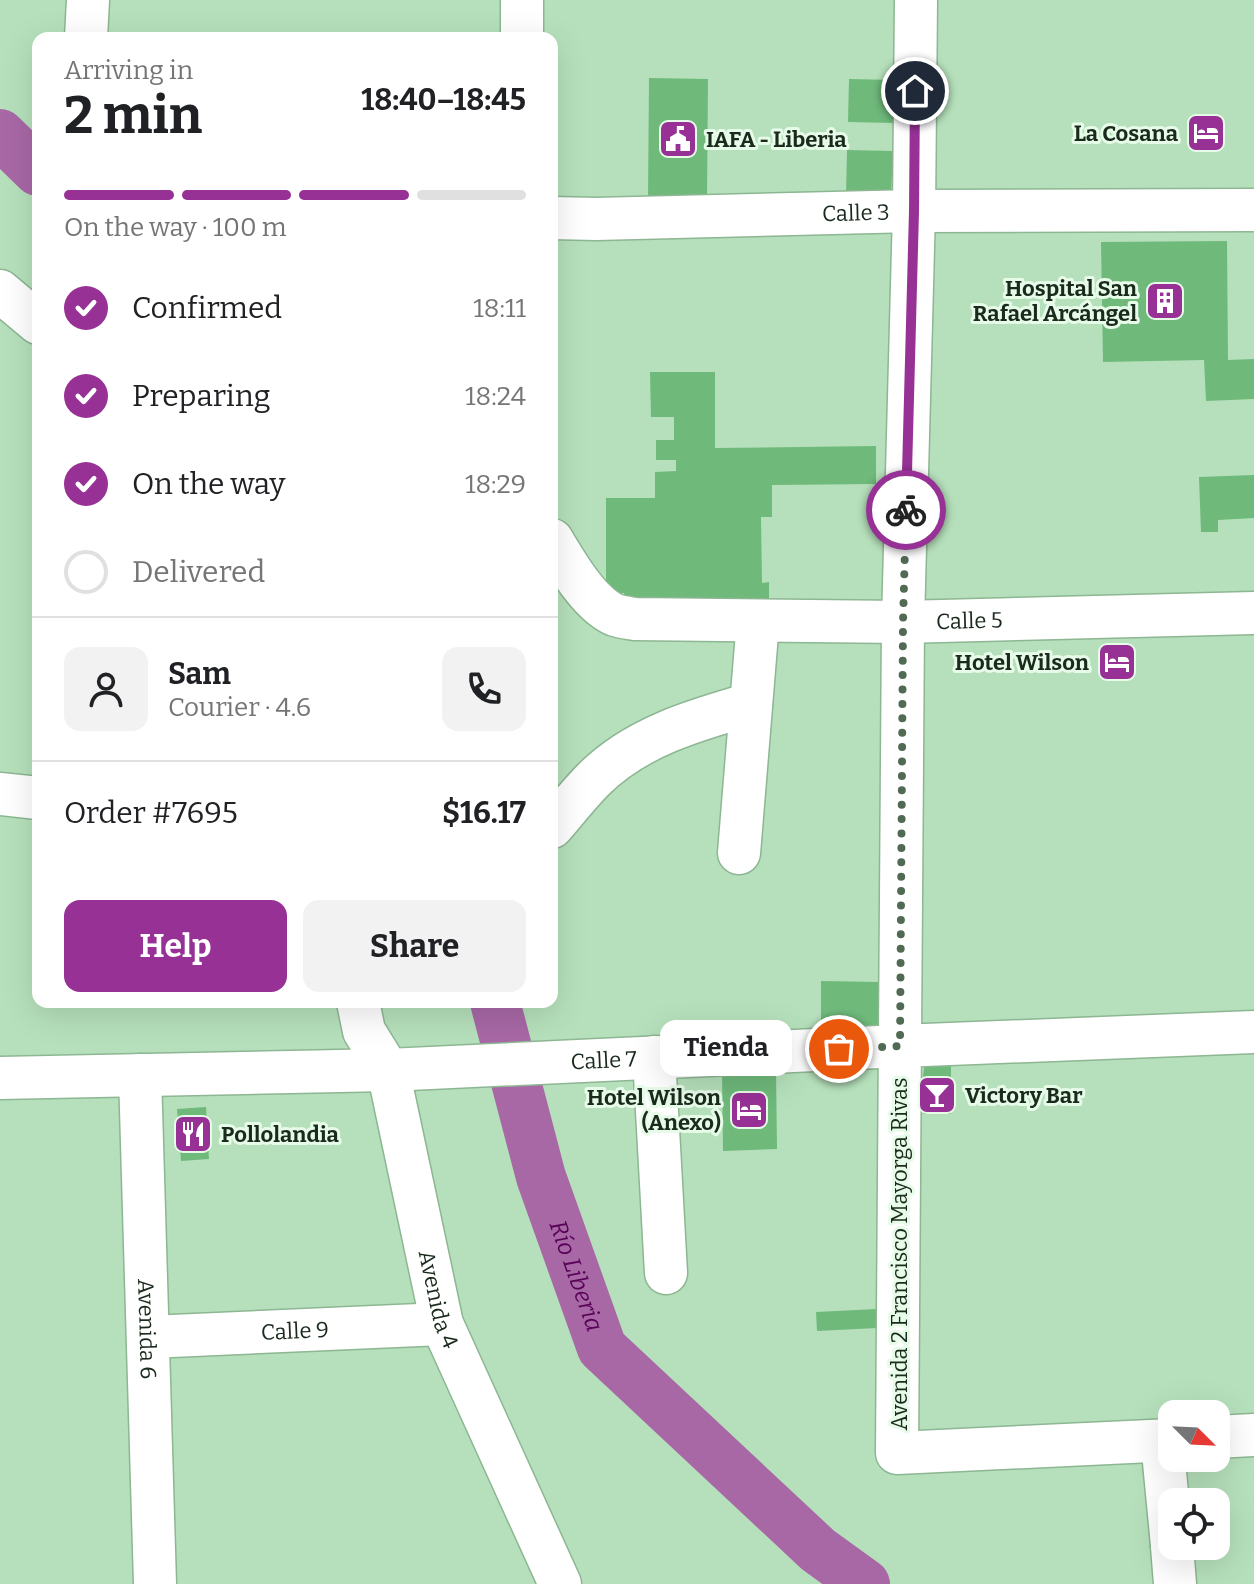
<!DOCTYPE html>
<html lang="en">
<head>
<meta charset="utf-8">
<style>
  :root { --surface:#fff; --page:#f2f2f2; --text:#202124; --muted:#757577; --line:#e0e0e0; --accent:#973196 }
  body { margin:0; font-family:Bitter,serif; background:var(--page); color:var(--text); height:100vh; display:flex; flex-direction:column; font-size:30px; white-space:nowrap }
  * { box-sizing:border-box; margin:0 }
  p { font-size:26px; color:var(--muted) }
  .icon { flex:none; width:44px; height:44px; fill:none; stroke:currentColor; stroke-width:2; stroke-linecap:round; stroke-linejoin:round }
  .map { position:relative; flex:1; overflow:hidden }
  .panel { position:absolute; left:32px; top:32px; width:526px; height:976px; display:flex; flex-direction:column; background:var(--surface); border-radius:16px; box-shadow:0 8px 32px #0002 }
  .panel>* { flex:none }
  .needle { width:52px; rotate:114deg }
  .buttons { position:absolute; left:1158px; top:1400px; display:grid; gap:16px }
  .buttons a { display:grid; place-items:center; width:72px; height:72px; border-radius:16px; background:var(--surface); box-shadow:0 8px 32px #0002; font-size:40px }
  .pin { position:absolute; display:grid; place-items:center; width:68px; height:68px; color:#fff; margin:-34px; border:4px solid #fff; border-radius:50%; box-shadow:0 2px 8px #0007 }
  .courier { position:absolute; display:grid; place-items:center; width:80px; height:80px; margin:-40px; border:6px solid #973196; border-radius:50%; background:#fff; color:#222; box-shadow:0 2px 10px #0007 }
  .bubble { position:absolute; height:56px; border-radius:16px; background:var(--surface); box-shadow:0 8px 32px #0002; font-size:26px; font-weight:700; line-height:56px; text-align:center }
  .overview em { font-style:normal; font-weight:700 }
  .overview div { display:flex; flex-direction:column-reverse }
  .overview { display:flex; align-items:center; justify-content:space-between; height:136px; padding:0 32px }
  h1 { font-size:52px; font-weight:700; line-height:60px }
  .bar { display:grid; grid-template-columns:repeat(4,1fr); gap:12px 8px; align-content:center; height:96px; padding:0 32px }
  .bar i { height:10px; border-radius:6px; background:var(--line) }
  .bar .selected { background:var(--accent) }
  .bar p { grid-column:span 4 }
  .line { display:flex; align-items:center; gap:20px; padding:0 32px; border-top:2px solid var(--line) }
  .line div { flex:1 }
  .round { display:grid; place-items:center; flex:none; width:84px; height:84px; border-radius:16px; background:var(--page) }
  ol { padding:0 32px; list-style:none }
  li { display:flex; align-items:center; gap:24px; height:88px }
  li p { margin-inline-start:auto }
  li .icon { padding:8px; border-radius:50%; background:var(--accent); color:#fff; stroke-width:4 }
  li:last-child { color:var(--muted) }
  li i { width:44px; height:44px; border:4px solid var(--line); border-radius:50% }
  .action { display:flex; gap:16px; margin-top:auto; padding:16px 32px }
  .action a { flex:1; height:92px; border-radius:16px; background:var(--accent); color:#fff; font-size:32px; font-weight:700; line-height:92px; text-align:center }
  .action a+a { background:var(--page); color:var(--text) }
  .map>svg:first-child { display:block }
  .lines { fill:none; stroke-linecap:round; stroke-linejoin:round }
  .river { stroke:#a868a6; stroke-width:50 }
  .building { fill:#6fb97b }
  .minor-casing { stroke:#8db692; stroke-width:45 }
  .minor { stroke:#fff; stroke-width:42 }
  .done { stroke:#516a54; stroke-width:8; stroke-dasharray:0 14.4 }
  .route { stroke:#973196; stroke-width:10 }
  .labels { text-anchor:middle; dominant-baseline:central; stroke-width:6; stroke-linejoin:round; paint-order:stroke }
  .poi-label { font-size:22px; font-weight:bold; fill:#1a2a1c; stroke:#e6fbe8; text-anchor:end }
  .street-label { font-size:22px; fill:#1a2a1c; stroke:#e6fbe8 }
  .water-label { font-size:24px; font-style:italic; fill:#580258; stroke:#e6fbe8 }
</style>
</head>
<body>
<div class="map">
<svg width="1254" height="1584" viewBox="0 0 1254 1584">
  <rect width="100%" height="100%" fill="#b6e0bb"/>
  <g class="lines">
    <g class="river">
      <path d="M 0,134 L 38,171"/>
      <path id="s1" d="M 495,1002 L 541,1177 L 602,1348 L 818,1550 L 865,1584"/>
    </g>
  </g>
  <g class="building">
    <path d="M 649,78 L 708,79 L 707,200 L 648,199 Z"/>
    <path d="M 849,79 L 895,80 L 894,123 L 848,122 Z"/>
    <path d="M 847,150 L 893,151 L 891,197 L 846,196 Z"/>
    <path d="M 1227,241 L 1228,360 L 1254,359 L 1254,399 L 1206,401 L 1204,360 L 1103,362 L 1101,242 Z"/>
    <path d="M 650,372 L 715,372 L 715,448 L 876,446 L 876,484 L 772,485 L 772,517 L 761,517 L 762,583 L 769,582 L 769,606 L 624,607 L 624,593 L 606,593 L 606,498 L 655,498 L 655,472 L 676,471 L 676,460 L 656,460 L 656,440 L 674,440 L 674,417 L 651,417 Z"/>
    <path d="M 1254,475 L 1254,518 L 1218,520 L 1218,532 L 1201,532 L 1199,477 Z"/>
    <path d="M 821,981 L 879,982 L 879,1025 L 821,1025 Z"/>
    <path d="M 951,1062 L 951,1114 L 923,1114 L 923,1076 L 924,1068 L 928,1065 Z"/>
    <path d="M 776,1070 L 777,1149 L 723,1151 L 722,1072 Z"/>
    <path d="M 206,1107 L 209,1159 L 181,1161 L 177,1109 Z"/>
    <path d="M 877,1309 L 877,1328 L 817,1331 L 816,1312 Z"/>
  </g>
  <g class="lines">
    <defs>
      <g id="minor">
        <path d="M 916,0 L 914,211 L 903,622 L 897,1453 L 1172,1440"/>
        <path d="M 86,38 L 88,0"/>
        <path d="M 522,38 L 522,0"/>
        <path id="s2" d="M 552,218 L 596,219 L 914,211 L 1254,210"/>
        <path d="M 0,291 L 38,323"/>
        <path id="s3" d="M 552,540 C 566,563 589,604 615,615 C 621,617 629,618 635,619 L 903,622 L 1254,613"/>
        <path d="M 0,794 L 38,798"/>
        <path d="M 552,827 C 566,811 579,794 594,779 C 636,737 695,720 751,704"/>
        <path d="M 739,853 L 758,621"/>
        <path id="s4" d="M 358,1002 L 364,1031 L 388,1070 L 442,1324 L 560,1584"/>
        <path d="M 654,1057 L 666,1273"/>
        <path id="s5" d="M 140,1075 L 155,1584"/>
        <path id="s6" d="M 0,1078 L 388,1070 L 900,1046 L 1254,1032"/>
        <path id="s7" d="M 149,1337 L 442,1324"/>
        <path d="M 1216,1437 L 1254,1435"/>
        <path d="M 1162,1441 L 1172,1545"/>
        <path d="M 1172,1546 L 1175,1584"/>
      </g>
    </defs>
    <use href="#minor" class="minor-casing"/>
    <use href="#minor" class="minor"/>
  </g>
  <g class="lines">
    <path class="done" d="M 839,1049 L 900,1046 L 903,622 L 906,510"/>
    <path class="route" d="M 906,510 L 914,211 L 915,91"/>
  </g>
  <defs>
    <symbol id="hotel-square" viewBox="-11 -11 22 22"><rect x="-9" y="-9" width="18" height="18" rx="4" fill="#973196" stroke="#e6fbe8"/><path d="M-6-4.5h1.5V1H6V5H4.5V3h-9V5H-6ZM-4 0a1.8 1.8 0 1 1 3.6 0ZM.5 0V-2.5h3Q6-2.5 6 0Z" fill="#fff"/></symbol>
    <symbol id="civic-square" viewBox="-11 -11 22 22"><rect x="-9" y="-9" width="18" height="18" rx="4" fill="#973196" stroke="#e6fbe8"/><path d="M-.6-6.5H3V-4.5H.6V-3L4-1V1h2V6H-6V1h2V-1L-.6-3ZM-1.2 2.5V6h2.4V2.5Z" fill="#fff"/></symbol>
    <symbol id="building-square" viewBox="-11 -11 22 22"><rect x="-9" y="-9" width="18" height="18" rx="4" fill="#973196" stroke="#e6fbe8"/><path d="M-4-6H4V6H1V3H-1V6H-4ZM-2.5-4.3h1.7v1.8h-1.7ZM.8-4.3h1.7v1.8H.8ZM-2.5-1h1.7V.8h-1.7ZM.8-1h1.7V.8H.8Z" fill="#fff"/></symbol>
    <symbol id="bar-square" viewBox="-11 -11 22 22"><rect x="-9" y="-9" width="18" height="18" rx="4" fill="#973196" stroke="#e6fbe8"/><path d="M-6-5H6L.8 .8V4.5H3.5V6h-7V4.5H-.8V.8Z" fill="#fff"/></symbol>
    <symbol id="restaurant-square" viewBox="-11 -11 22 22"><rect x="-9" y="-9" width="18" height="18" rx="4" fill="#973196" stroke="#e6fbe8"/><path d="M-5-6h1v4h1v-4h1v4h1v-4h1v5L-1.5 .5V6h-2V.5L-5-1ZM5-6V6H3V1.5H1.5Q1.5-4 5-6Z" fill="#fff"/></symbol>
  </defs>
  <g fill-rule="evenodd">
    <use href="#hotel-square" x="1184" y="111" width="44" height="44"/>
    <use href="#civic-square" x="656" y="117" width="44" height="44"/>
    <use href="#building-square" x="1143" y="279" width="44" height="44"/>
    <use href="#hotel-square" x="1095" y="640" width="44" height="44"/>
    <use href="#bar-square" x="915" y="1073" width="44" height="44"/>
    <use href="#hotel-square" x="727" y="1088" width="44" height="44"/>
    <use href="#restaurant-square" x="171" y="1112" width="44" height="44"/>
  </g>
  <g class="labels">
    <g class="poi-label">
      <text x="1178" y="133">La Cosana</text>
      <text x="706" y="139" text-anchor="start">IAFA - Liberia</text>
      <text x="1137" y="288">Hospital San<tspan x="1137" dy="25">Rafael Arcángel</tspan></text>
      <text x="1089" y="662">Hotel Wilson</text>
      <text x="965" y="1095" text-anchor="start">Victory Bar</text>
      <text x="721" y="1097">Hotel Wilson<tspan x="721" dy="25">(Anexo)</tspan></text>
      <text x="221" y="1134" text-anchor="start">Pollolandia</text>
    </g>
    <g class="street-label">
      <text stroke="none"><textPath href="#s2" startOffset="304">Calle 3</textPath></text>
      <text stroke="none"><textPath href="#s3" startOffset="454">Calle 5</textPath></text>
      <text stroke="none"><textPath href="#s6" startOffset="604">Calle 7</textPath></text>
      <text transform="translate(899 1254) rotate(-90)">Avenida 2 Francisco Mayorga Rivas</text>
      <text stroke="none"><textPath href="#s4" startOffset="310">Avenida 4</textPath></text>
      <text stroke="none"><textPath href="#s5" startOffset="254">Avenida 6</textPath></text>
      <text stroke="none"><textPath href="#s7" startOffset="146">Calle 9</textPath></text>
    </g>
    <g class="water-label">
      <text stroke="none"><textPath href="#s1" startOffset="286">Río Liberia</textPath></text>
    </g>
  </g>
</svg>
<div class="buttons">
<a><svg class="needle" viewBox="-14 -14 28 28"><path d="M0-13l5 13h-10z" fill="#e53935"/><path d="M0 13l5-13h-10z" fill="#757577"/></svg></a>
<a><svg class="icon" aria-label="locate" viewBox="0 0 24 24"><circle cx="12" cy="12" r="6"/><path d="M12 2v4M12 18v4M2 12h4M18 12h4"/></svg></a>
</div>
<div class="pin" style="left:839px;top:1049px;background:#ea580c"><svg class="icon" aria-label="bag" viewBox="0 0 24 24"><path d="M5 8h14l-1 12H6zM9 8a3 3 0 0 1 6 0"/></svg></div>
<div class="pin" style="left:915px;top:91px;background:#1f2937"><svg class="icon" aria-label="home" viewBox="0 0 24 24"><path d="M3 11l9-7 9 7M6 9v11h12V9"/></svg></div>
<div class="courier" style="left:906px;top:510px"><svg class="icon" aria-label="bike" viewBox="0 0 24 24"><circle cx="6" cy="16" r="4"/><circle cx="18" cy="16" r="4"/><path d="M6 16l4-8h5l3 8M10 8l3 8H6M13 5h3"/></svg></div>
<div class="bubble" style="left:660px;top:1020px;width:132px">Tienda</div>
<section class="panel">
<div class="overview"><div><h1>2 min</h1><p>Arriving in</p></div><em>18:40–18:45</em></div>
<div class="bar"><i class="selected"></i><i class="selected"></i><i class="selected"></i><i></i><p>On the way · 100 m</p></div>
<ol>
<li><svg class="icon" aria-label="check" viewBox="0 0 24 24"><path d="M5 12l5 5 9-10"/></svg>Confirmed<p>18:11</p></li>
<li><svg class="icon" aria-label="check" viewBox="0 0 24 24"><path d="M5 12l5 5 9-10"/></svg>Preparing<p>18:24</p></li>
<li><svg class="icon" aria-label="check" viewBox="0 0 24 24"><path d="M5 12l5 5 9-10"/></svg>On the way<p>18:29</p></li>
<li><i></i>Delivered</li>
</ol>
<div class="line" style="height:144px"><a class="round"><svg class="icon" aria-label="person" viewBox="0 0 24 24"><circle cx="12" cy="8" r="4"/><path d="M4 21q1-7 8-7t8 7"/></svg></a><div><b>Sam</b><p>Courier · 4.6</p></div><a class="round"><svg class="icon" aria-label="phone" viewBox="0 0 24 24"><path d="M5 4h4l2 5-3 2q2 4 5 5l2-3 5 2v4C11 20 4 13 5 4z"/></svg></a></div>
<div class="line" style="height:104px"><div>Order #7695</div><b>$16.17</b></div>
<div class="action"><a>Help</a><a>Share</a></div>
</section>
</div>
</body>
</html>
